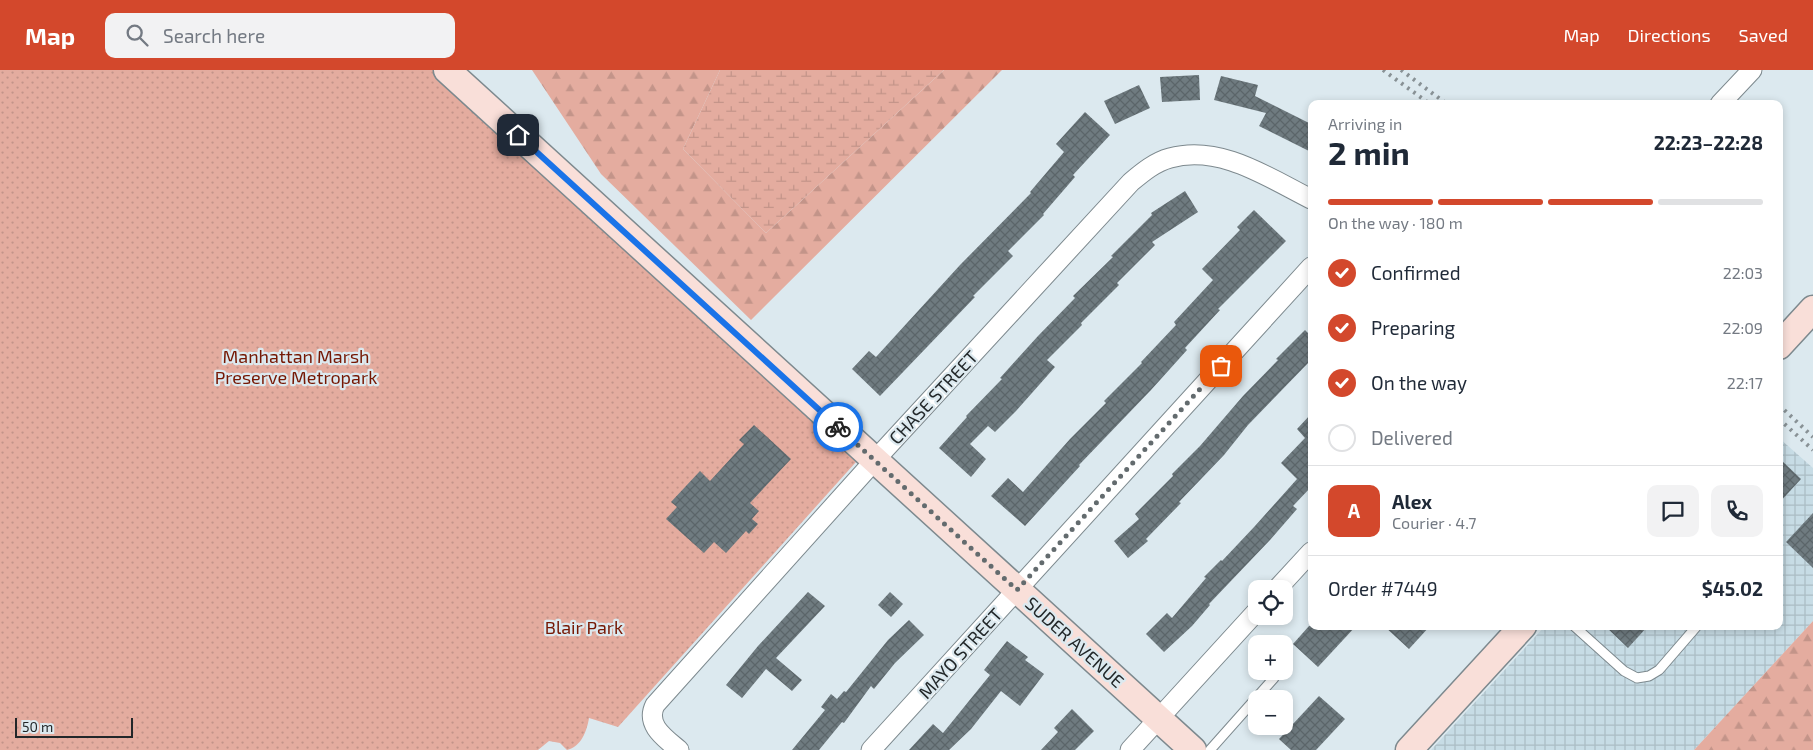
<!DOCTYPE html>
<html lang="en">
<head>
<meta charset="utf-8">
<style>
  :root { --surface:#fff; --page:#f2f2f3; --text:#1f2937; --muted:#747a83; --line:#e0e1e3; --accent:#d3482c }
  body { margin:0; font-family:"Exo 2",sans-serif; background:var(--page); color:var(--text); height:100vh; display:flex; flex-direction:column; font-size:19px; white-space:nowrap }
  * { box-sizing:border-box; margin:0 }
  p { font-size:16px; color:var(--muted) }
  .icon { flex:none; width:28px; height:28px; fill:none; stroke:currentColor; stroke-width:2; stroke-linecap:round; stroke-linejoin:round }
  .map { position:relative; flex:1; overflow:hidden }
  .details { position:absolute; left:1308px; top:30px; width:475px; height:530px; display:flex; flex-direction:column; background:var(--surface); border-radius:10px; box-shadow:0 2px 8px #0003 }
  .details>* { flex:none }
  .buttons { position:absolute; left:1248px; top:510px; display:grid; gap:10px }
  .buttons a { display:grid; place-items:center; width:45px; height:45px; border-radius:10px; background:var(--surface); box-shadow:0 2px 8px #0003; font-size:25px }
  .scale { position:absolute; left:15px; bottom:12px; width:118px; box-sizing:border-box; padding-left:5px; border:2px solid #222729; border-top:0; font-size:14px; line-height:18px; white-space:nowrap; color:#222729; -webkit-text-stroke:4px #dce9ef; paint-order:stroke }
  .pin { position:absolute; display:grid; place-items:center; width:42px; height:42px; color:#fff; margin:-21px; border-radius:10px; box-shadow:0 2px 8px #0006 }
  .courier { position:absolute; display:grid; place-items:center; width:50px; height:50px; margin:-25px; border:4px solid #1a73e8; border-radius:50%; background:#fff; color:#222; box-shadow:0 1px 6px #0007 }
  .head em { font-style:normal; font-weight:700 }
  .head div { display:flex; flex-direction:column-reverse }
  .head { display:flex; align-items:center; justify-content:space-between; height:85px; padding:0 20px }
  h1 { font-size:32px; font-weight:700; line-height:38px }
  .bar { display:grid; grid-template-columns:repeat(4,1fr); gap:8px 5px; align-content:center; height:60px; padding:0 20px }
  .bar i { height:6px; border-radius:4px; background:var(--line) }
  .bar .on { background:var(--accent) }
  .bar p { grid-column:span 4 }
  .line { display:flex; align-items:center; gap:12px; padding:0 20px; border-top:1px solid var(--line) }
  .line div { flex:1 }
  .round { display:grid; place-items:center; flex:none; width:52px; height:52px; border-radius:10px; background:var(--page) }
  ol { padding:0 20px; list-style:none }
  li { display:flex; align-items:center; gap:15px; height:55px }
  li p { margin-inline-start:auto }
  li .icon { padding:5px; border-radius:50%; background:var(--accent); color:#fff; stroke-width:4 }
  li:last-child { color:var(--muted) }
  li i { width:28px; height:28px; border:2px solid var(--line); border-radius:50% }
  header { display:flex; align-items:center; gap:30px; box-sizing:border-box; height:70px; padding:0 25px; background:var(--accent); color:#fff }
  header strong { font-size:24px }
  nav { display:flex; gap:28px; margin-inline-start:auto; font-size:18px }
  .search { width:350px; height:45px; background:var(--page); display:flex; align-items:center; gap:12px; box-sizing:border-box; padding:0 18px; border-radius:10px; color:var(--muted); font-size:19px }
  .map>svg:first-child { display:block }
  .industrial { fill:url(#industrial-grid) }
  .forest { fill:url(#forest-firs) }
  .wetland { fill:url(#wetland-marsh) }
  .park { fill:url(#park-dots) }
  .building { fill:url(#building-cross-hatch) }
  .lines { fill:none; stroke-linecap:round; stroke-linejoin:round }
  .lane-casing { stroke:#7d898e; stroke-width:11 }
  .street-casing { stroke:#7d898e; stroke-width:21 }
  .secondary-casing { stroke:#7d898e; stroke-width:29 }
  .lane { stroke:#fff; stroke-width:9 }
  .street { stroke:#fff; stroke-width:19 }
  .secondary { stroke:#f9dfd9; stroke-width:26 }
  .rail { stroke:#889195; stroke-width:4; stroke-dasharray:2.5 5; stroke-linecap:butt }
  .done { stroke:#636b6e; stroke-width:5; stroke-dasharray:0 9 }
  .route { stroke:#1a73e8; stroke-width:6 }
  .labels { text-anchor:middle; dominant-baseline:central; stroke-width:4.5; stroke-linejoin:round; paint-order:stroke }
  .park-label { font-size:18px; fill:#751804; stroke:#dce9ef }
  .street-label { font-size:18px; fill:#222729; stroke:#dce9ef }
</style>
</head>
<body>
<header>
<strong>Map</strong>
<div class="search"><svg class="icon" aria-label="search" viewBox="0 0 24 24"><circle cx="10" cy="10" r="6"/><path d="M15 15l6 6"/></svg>Search here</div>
<nav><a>Map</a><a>Directions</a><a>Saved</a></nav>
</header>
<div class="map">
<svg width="1813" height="680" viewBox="0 0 1813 680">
  <defs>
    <pattern id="industrial-grid" width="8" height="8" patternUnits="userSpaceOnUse" patternTransform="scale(1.25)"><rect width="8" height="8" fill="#c7dce5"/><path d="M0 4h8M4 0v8" fill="none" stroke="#abbdc4"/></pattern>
    <pattern id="forest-firs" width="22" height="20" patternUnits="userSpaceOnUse" patternTransform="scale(1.25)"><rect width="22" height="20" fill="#e4ac9f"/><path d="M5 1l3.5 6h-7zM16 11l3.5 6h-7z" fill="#c39489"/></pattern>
    <pattern id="wetland-marsh" width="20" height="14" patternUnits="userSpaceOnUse" patternTransform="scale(1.25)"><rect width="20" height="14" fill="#e4ac9f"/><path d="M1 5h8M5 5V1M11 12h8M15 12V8" fill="none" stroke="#c39489"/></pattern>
    <pattern id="park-dots" width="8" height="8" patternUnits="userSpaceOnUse" patternTransform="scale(1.25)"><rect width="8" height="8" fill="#e4ac9f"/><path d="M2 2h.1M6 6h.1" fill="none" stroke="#c39489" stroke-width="1.8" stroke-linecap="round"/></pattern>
    <pattern id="building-cross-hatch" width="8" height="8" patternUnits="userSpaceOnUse" patternTransform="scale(1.25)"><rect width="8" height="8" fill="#6f7b80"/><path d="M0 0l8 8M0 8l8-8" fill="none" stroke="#5b6569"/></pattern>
  </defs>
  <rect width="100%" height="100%" fill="#dce9ef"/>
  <path class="industrial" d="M 1779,368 L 1813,398 L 1813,551 L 1694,680 L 1431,680 L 1545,556 L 1779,556 Z"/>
  <g class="forest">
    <path d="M 532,0 L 720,0 L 683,79 L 766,163 L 944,0 L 1002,0 L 751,250 L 601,104 Z"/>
    <path d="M 1813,551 L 1813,680 L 1694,680 Z"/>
  </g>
  <path class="wetland" d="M 720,0 L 944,0 L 766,163 L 683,79 Z"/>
  <path class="park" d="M 0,0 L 447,0 L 706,252 L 856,392 L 618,657 L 589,648 C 587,661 581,677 567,680 L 560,673 L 549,671 L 538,680 L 0,680 Z"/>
  <g class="building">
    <path d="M 1199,5 L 1200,30 L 1162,32 L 1160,7 Z"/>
    <path d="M 1221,6 L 1258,15 L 1255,26 L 1311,54 L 1311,82 L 1259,56 L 1266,43 L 1214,30 Z"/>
    <path d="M 1139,15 L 1150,38 L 1115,54 L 1104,31 Z"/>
    <path d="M 1085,42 L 1110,65 L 1073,105 L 1075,107 L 1043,144 L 1044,145 L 1008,181 L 1013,186 L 973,226 L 975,227 L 880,326 L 852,299 L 869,281 L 876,287 L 960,195 L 1031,123 L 1030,122 L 1064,82 L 1056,74 Z"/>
    <path d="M 1185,121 L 1198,142 L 1152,172 L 1155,175 L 1117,213 L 1119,215 L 1081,253 L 1082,255 L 1047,290 L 1055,297 L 1016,341 L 995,362 L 988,356 L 970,374 L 986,389 L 971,407 L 939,378 L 967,347 L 966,346 L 1002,309 L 1000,308 L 1038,266 L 1075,228 L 1073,226 L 1113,187 L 1111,186 L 1152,145 L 1151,143 Z"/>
    <path d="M 1254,140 L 1286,171 L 1218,239 L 1220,240 L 1185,278 L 1187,280 L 1151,320 L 1079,395 L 1080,396 L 1025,456 L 991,426 L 1008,408 L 1023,422 L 1070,369 L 1106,333 L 1104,331 L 1142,293 L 1141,292 L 1176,255 L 1174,252 L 1213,210 L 1202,199 L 1240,160 L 1237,157 Z"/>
    <path d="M 1305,260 L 1311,266 L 1311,290 L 1248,355 L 1224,385 L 1179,432 L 1181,433 L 1146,469 L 1148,471 L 1128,488 L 1114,471 L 1139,449 L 1135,444 L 1173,406 L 1172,404 L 1200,376 L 1243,326 L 1278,290 L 1276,289 Z"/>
    <path d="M 1311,344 L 1311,417 L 1293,436 L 1297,439 L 1270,470 L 1209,534 L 1210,535 L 1192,556 L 1164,582 L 1146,564 L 1167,543 L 1172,548 L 1206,508 L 1204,507 L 1221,490 L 1222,491 L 1255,456 L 1297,409 L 1281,393 L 1305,368 L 1297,359 Z"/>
    <path d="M 754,355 L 791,389 L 750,433 L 759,441 L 752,449 L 758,454 L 749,464 L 746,461 L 726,483 L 714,472 L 704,483 L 666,449 L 677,437 L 671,432 L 700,401 L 710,411 L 744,374 L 739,370 Z"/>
    <path d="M 1779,388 L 1801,409 L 1779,433 Z"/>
    <path d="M 1813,443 L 1813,498 L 1786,472 Z"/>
    <path d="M 808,522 L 825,536 L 776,588 L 802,610 L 792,621 L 766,599 L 742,628 L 726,615 L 758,576 Z"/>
    <path d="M 890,522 L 903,534 L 891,547 L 878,535 Z"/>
    <path d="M 909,550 L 924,565 L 895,593 L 874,619 L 871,616 L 844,653 L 842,652 L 819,680 L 792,680 L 825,640 L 821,637 L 831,624 L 837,629 L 844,621 L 846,622 L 888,570 Z"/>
    <path d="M 1309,556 L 1356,556 L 1318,597 L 1293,574 Z"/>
    <path d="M 1384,556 L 1430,556 L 1409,579 Z"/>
    <path d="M 1605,556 L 1648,556 L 1628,578 Z"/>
    <path d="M 1007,571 L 1028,587 L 1025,590 L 1044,604 L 1020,636 L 1001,621 L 971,659 L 949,680 L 909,680 L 933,654 L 943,663 L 990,605 L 984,600 Z"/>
    <path d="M 1319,626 L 1345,649 L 1316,680 L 1291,680 L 1279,669 Z"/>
    <path d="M 1072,639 L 1094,661 L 1075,680 L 1041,680 L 1058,662 L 1054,658 Z"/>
  </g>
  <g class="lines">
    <defs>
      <g id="lane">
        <path d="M 1574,556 L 1624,601 L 1637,608 L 1649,606 L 1659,600 L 1697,556"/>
        <path d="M 1210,680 L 1274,608"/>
      </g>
      <g id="street">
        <path d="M 1720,34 L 1752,0"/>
        <path d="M 1277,519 L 1311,482"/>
        <path d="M 679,680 C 665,668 645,655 655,635 L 875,390 L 1131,112 C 1143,102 1155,92 1170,88 C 1220,74 1269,108 1311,129"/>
        <path d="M 871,680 L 1311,197"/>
        <path d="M 1130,680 L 1256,542"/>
      </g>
      <g id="secondary">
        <path d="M 447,0 L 1193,680"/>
        <path d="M 1779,276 L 1813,239"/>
        <path d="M 1409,680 L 1523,556"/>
      </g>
    </defs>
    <use href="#lane" class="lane-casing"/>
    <use href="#street" class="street-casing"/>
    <use href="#secondary" class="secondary-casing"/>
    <use href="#lane" class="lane"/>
    <use href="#street" class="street"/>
    <use href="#secondary" class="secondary"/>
    <g class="rail">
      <path d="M 1383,0 L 1430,34"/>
      <path d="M 1401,0 L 1447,34"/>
      <path d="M 1779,335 L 1813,367"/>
      <path d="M 1779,349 L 1813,380"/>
    </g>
  </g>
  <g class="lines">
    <path class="done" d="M 838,357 L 1017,520 L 1221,296"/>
    <path class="route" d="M 518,65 L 838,357"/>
  </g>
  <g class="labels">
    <g class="park-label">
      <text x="296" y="286">Manhattan Marsh<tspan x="296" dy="21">Preserve Metropark</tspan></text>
      <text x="584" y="557">Blair Park</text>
    </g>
    <g class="street-label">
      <text transform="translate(933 327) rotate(-47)">CHASE STREET</text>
      <text transform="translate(1075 572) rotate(42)">SUDER AVENUE</text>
      <text transform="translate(960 583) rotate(-48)">MAYO STREET</text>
    </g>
  </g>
</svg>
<div class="buttons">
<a><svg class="icon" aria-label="locate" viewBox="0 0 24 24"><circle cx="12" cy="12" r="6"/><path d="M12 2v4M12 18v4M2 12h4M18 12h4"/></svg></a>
<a>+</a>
<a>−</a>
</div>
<div class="scale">50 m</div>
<div class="pin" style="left:1221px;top:296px;background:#ea580c"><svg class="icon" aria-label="bag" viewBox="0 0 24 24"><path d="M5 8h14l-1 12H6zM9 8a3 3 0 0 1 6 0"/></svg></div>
<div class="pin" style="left:518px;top:65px;background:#1f2937"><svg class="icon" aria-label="home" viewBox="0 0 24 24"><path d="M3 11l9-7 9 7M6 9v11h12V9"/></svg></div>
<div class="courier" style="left:838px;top:357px"><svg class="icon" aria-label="bike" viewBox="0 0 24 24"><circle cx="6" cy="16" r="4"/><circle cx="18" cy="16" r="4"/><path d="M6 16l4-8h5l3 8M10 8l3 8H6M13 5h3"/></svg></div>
<section class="details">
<div class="head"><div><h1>2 min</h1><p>Arriving in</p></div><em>22:23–22:28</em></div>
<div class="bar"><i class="on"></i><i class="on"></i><i class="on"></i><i></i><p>On the way · 180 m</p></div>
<ol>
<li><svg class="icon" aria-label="check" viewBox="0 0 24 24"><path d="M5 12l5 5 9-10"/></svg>Confirmed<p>22:03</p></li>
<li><svg class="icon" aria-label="check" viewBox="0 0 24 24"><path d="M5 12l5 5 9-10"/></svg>Preparing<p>22:09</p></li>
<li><svg class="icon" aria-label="check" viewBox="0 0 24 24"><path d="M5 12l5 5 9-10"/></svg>On the way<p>22:17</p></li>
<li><i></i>Delivered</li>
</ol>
<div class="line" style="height:90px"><b class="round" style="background:var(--accent);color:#fff">A</b><div><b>Alex</b><p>Courier · 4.7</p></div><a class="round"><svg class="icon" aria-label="chat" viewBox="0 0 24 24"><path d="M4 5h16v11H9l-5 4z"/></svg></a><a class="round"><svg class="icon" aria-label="phone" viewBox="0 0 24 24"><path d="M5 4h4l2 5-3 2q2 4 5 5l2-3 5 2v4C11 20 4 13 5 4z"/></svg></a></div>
<div class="line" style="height:65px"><div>Order #7449</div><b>$45.02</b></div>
</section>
</div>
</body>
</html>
